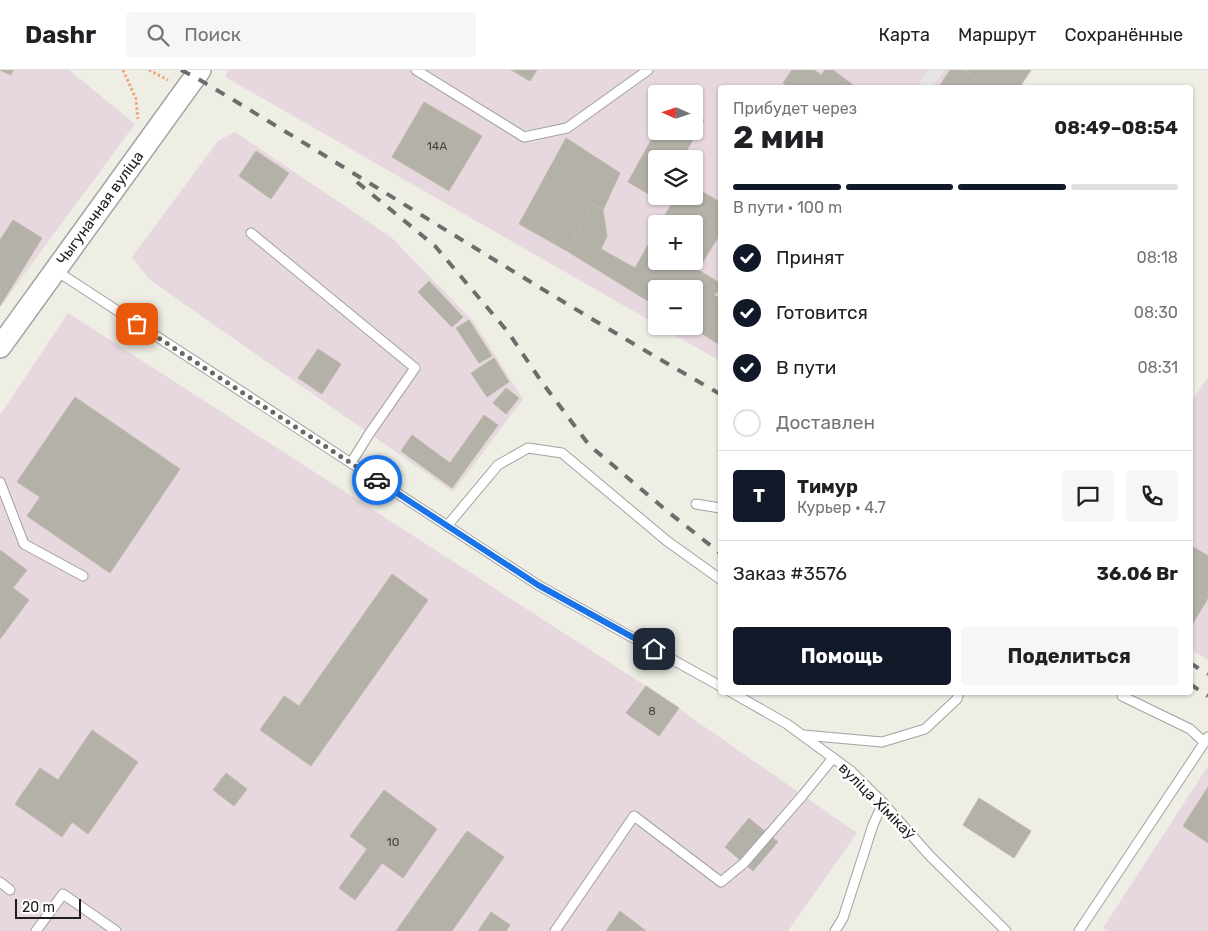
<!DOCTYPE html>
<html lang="ru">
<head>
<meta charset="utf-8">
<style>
  :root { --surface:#fff; --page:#f6f6f6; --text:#202124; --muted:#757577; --line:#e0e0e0; --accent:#111827 }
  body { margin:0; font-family:Rubik,sans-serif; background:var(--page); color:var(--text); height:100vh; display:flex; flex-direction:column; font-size:19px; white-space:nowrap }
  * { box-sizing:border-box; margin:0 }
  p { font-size:16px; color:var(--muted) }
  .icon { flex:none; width:28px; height:28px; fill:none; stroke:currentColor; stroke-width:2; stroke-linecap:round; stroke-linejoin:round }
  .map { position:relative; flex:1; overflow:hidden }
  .drawer { position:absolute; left:718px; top:15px; width:475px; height:610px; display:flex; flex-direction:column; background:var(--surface); border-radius:5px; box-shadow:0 1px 4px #0004 }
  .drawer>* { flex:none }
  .needle { width:32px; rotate:273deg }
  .tools { position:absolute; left:648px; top:15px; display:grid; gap:10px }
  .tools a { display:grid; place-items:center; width:55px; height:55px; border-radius:5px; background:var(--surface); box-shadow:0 1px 4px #0004; font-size:25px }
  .scale { position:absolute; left:15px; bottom:12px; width:66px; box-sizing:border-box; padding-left:5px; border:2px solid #1e1e1e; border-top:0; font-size:14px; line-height:18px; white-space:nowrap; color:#1e1e1e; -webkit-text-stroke:4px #fff; paint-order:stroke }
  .pin { position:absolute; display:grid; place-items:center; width:42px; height:42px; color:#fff; margin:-21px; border-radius:10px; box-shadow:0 2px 8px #0006 }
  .courier { position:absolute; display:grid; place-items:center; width:50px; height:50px; margin:-25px; border:4px solid #1a73e8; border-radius:50%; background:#fff; color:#222; box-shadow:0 1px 6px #0007 }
  .head em { font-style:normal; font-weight:700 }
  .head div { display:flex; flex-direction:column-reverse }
  .head { display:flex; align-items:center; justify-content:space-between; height:85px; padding:0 15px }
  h1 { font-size:32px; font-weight:700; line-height:38px }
  .bar { display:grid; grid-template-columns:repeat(4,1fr); gap:8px 5px; align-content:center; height:60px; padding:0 15px }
  .bar i { height:6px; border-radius:4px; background:var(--line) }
  .bar .current { background:var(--accent) }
  .bar p { grid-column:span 4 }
  .line { display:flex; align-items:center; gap:12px; padding:0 15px; border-top:1px solid var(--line) }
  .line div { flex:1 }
  .round { display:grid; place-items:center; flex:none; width:52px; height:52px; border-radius:5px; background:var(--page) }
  ol { padding:0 15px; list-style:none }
  li { display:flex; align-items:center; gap:15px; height:55px }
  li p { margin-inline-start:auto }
  li .icon { padding:5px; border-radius:50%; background:var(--accent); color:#fff; stroke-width:4 }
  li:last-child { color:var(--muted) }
  li i { width:28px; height:28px; border:2px solid var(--line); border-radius:50% }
  .primary-button { display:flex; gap:10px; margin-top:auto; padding:10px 15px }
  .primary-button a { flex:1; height:58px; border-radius:5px; background:var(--accent); color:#fff; font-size:20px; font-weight:700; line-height:58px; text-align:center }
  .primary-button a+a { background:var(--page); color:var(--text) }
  header { display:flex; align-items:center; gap:30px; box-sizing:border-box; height:70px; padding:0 25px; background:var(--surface); border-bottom:1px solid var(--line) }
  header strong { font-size:24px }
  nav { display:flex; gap:28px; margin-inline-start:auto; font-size:18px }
  .search { width:350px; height:45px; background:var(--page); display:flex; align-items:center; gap:12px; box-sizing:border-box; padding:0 18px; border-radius:5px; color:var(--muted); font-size:19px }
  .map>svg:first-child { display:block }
  .industrial { fill:#e7d7df; fill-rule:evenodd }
  .parking { fill:#e6e6e6 }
  .building { fill:#b4b1a8; stroke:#bfb9a8 }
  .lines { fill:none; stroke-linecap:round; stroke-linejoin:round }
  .service-casing { stroke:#a2a2a2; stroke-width:11 }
  .tertiary-casing { stroke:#a2a2a2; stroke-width:24 }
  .path { stroke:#efa675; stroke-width:3; stroke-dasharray:2.5 2.5; stroke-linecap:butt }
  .service { stroke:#fff; stroke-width:9 }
  .tertiary { stroke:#fff; stroke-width:21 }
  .rail { stroke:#6c6c6c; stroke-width:4; stroke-dasharray:10 10; stroke-linecap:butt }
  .done { stroke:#676764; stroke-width:5; stroke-dasharray:0 9 }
  .route { stroke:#1a73e8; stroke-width:6 }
  .labels { text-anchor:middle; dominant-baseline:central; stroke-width:5; stroke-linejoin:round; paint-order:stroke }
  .number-label { font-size:12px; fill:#444340 }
  .street-label { font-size:15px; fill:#1e1e1e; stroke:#fff }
</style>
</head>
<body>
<header>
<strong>Dashr</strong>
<div class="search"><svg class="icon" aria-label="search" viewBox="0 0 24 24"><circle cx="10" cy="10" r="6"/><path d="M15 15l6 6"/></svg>Поиск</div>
<nav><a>Карта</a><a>Маршрут</a><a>Сохранённые</a></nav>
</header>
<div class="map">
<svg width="1208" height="861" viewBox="0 0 1208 861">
  <rect width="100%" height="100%" fill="#eeeee5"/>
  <g class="industrial">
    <path d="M 0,0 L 69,0 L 135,54 L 0,237 Z"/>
    <path d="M 228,0 L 1031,0 L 1019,17 L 720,18 L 720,291 L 659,256 L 694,256 L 694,219 L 656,219 L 656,254 L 225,7 ZM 656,24 L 694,24 L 694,61 L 656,61 ZM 656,89 L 694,89 L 694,126 L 656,126 ZM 656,154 L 694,154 L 694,191 L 656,191 Z"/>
    <path d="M 235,62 L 392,168 L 474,252 L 523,329 L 453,422 L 150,210 L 132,187 L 218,71 Z"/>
    <path d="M 68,243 L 646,616 L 857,763 L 788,861 L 0,861 L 0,345 Z"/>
    <path d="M 1208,307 L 1208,590 L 1190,579 L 1190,334 Z"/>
    <path d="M 1208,696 L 1208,861 L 1107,861 L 1103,858 Z"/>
  </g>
  <path class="parking" d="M 929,0 L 944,0 L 932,17 L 917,17 Z"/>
  <g class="building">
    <path d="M 0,0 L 13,0 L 11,5 Z"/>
    <path d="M 511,0 L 537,0 L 530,11 Z"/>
    <path d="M 792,0 L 814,0 L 821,5 L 825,0 L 833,0 L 857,18 L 789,18 L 783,13 Z"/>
    <path d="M 950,0 L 964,0 L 990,18 L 938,18 Z"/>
    <path d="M 967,0 L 1031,0 L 1019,18 L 990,18 L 966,1 Z"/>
    <path d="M 424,32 L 482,66 L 449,121 L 392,87 Z"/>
    <path d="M 694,44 L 704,50 L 682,89 L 656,89 L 656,126 L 661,126 L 659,130 L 628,112 L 656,61 L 665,61 L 673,65 L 675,61 L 694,61 Z"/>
    <path d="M 566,68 L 620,103 L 603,140 L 593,134 L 567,181 L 519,154 Z"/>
    <path d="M 256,81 L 289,103 L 271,129 L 239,106 Z"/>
    <path d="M 694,117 L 720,132 L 720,164 L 698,200 L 720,213 L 720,219 L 714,225 L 720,228 L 720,275 L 690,256 L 694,256 L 694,219 L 656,219 L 656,236 L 567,181 L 593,134 L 603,140 L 607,166 L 601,179 L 635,198 L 656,161 L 656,191 L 694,191 L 694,154 L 660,154 L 676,126 L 694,126 Z"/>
    <path d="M 13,150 L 42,168 L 0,236 L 0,170 Z"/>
    <path d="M 429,211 L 463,247 L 452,257 L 418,222 Z"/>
    <path d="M 469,250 L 492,286 L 479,293 L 456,258 Z"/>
    <path d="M 318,279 L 341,294 L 322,324 L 298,308 Z"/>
    <path d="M 494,288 L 509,312 L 487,327 L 471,303 Z"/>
    <path d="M 506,318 L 519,328 L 506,344 L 493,333 Z"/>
    <path d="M 75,327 L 180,399 L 110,503 L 27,446 L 40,427 L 17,412 Z"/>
    <path d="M 484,345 L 498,355 L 452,418 L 401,381 L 412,365 L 450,393 Z"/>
    <path d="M 1190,475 L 1208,486 L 1208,528 L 1207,530 L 1190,520 Z"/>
    <path d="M 0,480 L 27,500 L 13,518 L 29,530 L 0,569 Z"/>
    <path d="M 392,504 L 428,530 L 311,696 L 260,660 L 284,626 L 299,636 Z"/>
    <path d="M 1190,520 L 1207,530 L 1190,558 Z"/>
    <path d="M 646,616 L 679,638 L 659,666 L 626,643 Z"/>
    <path d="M 92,660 L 138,692 L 88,764 L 72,752 L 62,767 L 15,734 L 40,698 L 58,710 Z"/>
    <path d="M 226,703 L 247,719 L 234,736 L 213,720 Z"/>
    <path d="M 1208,717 L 1208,773 L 1183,756 Z"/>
    <path d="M 384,720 L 437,759 L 403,808 L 382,793 L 355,830 L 339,818 L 367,779 L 350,766 Z"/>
    <path d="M 979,728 L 1031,761 L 1014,788 L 963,755 Z"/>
    <path d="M 749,748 L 778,772 L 753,801 L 725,777 Z"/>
    <path d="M 467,761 L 504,787 L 452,861 L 396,861 Z"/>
    <path d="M 620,841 L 646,861 L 606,861 Z"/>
    <path d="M 491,842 L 510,855 L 506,861 L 478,861 Z"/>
  </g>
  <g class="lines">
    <defs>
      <g id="service">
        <path d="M 416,0 L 524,67 L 567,58 L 648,0"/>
        <path d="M 251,163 L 415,298 L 369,364 L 351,393"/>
        <path d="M 55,200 L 538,515 L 720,616"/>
        <path d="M 0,412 L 24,474 L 83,506"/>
        <path d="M 696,434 L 720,438"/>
        <path d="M 447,456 L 498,395 L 528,378 L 562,383 L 667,471 L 720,509"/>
        <path d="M 731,622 L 787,654 L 851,701 L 883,733 L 930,786 L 1006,861"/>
        <path d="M 1122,626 L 1190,659 L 1204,672"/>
        <path d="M 803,665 L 882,672 L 925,659 L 957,629 L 959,622"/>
        <path d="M 0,812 L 10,820"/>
        <path d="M 36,861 L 63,824 L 116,861"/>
        <path d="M 555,861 L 634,746 L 721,812 L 744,793 L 803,725 L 833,688"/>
        <path d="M 835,861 L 843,848 L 873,755 L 883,733"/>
        <path d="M 1079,861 L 1208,667"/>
      </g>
      <path id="tertiary" d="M 0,277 L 200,0"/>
    </defs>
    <use href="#service" class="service-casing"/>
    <use href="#tertiary" class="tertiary-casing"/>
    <g class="path">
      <path d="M 123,0 L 136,29 L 138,49"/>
      <path d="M 149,0 L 168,10"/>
    </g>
    <use href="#service" class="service"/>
    <use href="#tertiary" class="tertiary"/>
    <g class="rail">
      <path d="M 181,0 L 195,7 C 371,112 543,223 720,324"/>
      <path d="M 357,112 L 435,176 L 508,262 L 541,311 L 589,375 L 667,441 L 720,483"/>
      <path d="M 1190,593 L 1208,604"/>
      <path d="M 1190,614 L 1208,626"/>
    </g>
  </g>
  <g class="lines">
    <path class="done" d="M 137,254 L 377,410"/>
    <path class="route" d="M 377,410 L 538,515 L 654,579"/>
  </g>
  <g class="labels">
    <g class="number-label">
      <text x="437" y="76">14А</text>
      <text x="652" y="641">8</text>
      <text x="393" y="772">10</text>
    </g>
    <g class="street-label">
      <text transform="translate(100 138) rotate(-54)">Чыгуначная вуліца</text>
      <text transform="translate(877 731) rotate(45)">вуліца Хімікаў</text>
    </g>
  </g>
</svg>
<div class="tools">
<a><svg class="needle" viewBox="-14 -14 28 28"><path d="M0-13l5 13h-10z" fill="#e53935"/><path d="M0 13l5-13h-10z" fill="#757577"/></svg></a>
<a><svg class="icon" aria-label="layers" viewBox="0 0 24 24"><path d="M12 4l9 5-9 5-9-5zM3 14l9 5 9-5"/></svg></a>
<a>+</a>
<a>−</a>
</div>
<div class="scale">20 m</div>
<div class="pin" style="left:137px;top:254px;background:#ea580c"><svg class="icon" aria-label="bag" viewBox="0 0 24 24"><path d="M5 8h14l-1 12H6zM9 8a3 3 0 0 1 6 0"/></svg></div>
<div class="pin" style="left:654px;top:579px;background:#1f2937"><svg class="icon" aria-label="home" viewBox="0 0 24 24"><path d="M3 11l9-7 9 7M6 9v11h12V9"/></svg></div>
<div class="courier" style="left:377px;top:410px"><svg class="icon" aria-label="car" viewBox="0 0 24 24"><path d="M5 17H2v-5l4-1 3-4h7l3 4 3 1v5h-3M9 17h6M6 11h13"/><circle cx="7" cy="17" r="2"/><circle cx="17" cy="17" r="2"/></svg></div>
<section class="drawer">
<div class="head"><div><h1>2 мин</h1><p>Прибудет через</p></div><em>08:49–08:54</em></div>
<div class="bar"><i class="current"></i><i class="current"></i><i class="current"></i><i></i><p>В пути · 100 m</p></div>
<ol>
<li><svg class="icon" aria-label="check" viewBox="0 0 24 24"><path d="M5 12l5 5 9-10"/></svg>Принят<p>08:18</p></li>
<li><svg class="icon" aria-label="check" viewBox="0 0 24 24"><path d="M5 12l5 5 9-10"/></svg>Готовится<p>08:30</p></li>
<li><svg class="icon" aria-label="check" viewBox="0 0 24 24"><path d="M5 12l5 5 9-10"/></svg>В пути<p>08:31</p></li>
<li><i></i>Доставлен</li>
</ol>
<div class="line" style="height:90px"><b class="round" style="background:var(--accent);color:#fff">Т</b><div><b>Тимур</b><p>Курьер · 4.7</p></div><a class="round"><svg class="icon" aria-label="chat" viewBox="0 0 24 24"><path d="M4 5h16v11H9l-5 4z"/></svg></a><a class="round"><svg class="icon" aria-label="phone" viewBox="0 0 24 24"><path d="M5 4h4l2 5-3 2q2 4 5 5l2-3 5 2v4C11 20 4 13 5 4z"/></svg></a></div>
<div class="line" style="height:65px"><div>Заказ #3576</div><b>36.06 Br</b></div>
<div class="primary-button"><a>Помощь</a><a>Поделиться</a></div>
</section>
</div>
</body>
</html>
